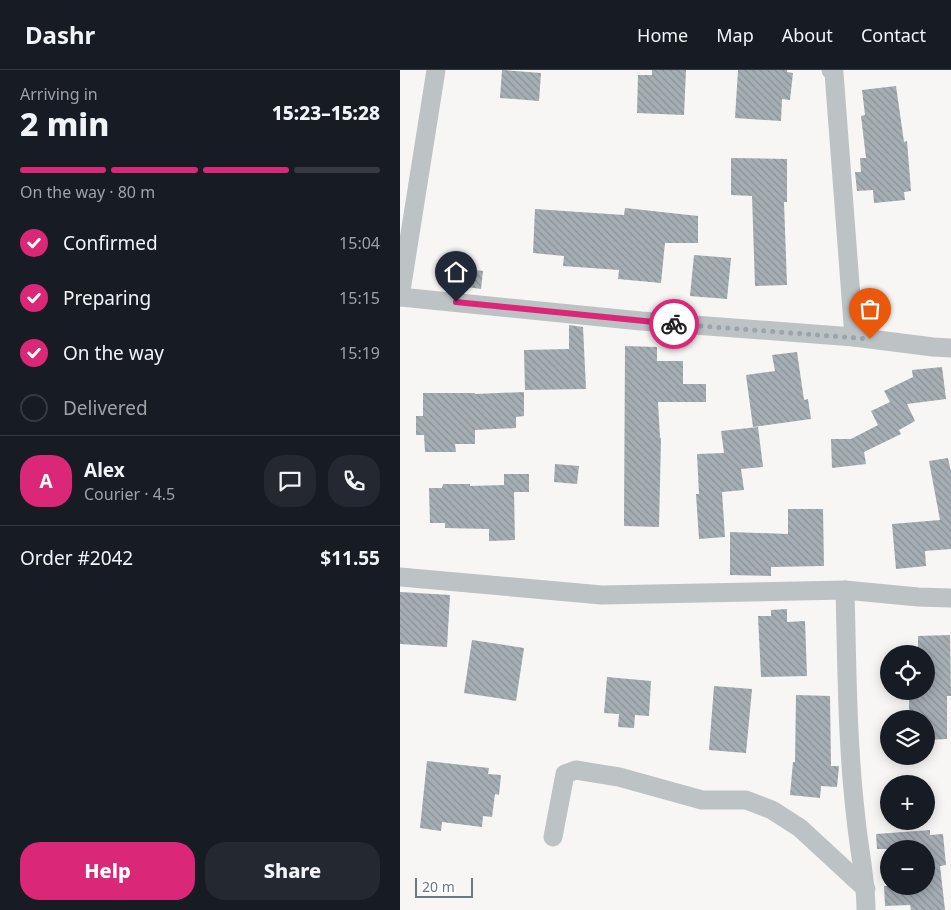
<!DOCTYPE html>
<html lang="en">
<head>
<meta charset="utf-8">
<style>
  :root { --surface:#171b24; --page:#242831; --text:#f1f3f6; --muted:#9ea1a6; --line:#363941; --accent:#db2777 }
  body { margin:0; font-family:"Noto Sans",sans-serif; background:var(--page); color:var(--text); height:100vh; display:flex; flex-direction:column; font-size:19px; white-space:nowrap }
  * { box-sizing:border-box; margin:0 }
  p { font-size:16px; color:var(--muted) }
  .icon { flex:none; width:28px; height:28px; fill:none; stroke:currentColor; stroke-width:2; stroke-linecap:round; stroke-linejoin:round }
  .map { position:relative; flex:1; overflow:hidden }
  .side { display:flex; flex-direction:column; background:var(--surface); width:400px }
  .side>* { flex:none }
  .fabs { position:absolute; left:480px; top:575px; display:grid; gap:10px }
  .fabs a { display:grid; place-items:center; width:55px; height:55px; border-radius:50%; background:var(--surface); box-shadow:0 2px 12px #0003; font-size:25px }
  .scale { position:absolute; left:15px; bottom:12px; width:58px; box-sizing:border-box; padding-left:5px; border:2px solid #677983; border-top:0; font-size:14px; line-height:18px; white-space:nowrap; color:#677983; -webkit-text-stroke:4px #fff; paint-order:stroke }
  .pin { position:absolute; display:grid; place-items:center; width:42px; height:42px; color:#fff; margin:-51px -21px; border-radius:50% 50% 50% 0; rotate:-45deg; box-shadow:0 0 5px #0007 }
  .pin .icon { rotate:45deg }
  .courier { position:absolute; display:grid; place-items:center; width:50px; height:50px; margin:-25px; border:4px solid #db2777; border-radius:50%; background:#fff; color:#222; box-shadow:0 1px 6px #0007 }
  .summary em { font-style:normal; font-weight:800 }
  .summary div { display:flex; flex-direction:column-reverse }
  .summary { display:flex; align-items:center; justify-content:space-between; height:85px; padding:0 20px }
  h1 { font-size:32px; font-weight:800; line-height:38px }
  .bar { display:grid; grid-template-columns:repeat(4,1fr); gap:8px 5px; align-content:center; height:60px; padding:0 20px }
  .bar i { height:6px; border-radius:4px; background:var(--line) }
  .bar .selected { background:var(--accent) }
  .bar p { grid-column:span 4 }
  .line { display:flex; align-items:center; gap:12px; padding:0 20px; border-top:1px solid var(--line) }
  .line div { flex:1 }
  .round { display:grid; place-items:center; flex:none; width:52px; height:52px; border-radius:20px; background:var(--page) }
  ol { padding:0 20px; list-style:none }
  li { display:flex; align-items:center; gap:15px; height:55px }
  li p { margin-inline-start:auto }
  li .icon { padding:5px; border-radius:50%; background:var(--accent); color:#fff; stroke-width:4 }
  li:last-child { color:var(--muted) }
  li i { width:28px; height:28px; border:2px solid var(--line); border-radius:50% }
  .button { display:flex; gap:10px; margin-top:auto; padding:10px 20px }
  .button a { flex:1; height:58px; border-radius:20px; background:var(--accent); color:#fff; font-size:20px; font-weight:800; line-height:58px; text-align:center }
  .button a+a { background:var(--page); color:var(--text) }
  header { display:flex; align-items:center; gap:30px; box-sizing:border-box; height:70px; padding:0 25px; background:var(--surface); border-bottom:1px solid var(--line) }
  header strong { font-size:24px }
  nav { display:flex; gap:28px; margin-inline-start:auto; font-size:18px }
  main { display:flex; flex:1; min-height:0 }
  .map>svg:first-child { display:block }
  .building { fill:url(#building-back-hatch) }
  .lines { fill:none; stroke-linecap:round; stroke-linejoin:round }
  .street { stroke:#bdc2c5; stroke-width:19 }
  .done { stroke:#99a5ab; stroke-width:5; stroke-dasharray:0 9 }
  .route { stroke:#db2777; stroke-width:6 }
</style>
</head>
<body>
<header>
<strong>Dashr</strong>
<nav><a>Home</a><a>Map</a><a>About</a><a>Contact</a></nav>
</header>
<main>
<section class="side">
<div class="summary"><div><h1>2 min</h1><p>Arriving in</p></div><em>15:23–15:28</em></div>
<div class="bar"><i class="selected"></i><i class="selected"></i><i class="selected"></i><i></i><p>On the way · 80 m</p></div>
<ol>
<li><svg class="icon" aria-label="check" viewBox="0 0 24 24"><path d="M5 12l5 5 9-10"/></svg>Confirmed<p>15:04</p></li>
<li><svg class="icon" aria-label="check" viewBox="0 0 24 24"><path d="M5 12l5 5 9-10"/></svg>Preparing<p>15:15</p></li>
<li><svg class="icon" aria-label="check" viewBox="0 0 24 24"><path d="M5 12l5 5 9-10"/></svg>On the way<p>15:19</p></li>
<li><i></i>Delivered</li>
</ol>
<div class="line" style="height:90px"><b class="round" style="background:var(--accent);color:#fff">A</b><div><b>Alex</b><p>Courier · 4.5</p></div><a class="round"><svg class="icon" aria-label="chat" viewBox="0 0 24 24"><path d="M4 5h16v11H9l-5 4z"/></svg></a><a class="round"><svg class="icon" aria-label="phone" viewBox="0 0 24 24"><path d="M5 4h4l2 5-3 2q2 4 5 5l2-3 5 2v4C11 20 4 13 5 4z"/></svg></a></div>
<div class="line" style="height:65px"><div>Order #2042</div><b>$11.55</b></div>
<div class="button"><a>Help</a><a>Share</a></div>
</section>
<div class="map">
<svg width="551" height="840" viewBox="0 0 551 840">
  <defs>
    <pattern id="building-back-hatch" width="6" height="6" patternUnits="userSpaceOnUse" patternTransform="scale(1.25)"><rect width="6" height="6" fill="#a5aeb3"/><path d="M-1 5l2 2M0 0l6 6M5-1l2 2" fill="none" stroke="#8a9297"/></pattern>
  </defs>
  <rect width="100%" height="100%" fill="#f7f6f4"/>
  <g class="building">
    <path d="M 102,0 L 141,3 L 139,31 L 100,28 Z"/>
    <path d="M 252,0 L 286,0 L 284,45 L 237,43 L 238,5 L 252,5 Z"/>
    <path d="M 338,0 L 387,0 L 387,2 L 393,3 L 390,30 L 382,29 L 381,51 L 335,48 Z"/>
    <path d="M 496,16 L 504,72 L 507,71 L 511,121 L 504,122 L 505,130 L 474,133 L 473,120 L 457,121 L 455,102 L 461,102 L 460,88 L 466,88 L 461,46 L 465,45 L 462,20 Z"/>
    <path d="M 331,88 L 387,89 L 387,132 L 384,132 L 387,215 L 355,216 L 352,126 L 331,125 Z"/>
    <path d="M 225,138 L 298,146 L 298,173 L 265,173 L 261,213 L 218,209 L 219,200 L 163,196 L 164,186 L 133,183 L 135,139 L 224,145 Z"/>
    <path d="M 294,185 L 331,188 L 327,229 L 290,226 Z"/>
    <path d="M 67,199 L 83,201 L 81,219 L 59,216 L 61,201 L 66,201 Z"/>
    <path d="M 169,255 L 183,257 L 186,319 L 125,320 L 124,280 L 169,279 Z"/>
    <path d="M 225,276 L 257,277 L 257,291 L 283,291 L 283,314 L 306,314 L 306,332 L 258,332 L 260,368 L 261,368 L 259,457 L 224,456 Z"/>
    <path d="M 397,282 L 404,330 L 408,329 L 411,349 L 353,357 L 346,305 L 375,301 L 372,285 Z"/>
    <path d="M 542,297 L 546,329 L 507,334 L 515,351 L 499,360 L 501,364 L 464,382 L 466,394 L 432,398 L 431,369 L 451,369 L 478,355 L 471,341 L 490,332 L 484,321 L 513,307 L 512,300 Z"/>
    <path d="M 124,322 L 124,346 L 116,347 L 116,358 L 75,360 L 75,374 L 55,374 L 56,382 L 25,382 L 24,365 L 16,365 L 16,346 L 23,346 L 23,323 L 75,323 L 75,324 Z"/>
    <path d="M 358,357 L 363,397 L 341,399 L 344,420 L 322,422 L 325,467 L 299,469 L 296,424 L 299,424 L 297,384 L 324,383 L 321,361 Z"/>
    <path d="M 548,388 L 551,402 L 551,479 L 525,481 L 526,496 L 496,499 L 492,454 L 540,450 L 529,391 Z"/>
    <path d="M 155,394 L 179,396 L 177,414 L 154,412 Z"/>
    <path d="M 104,404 L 129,404 L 129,422 L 114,422 L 115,470 L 89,471 L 89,459 L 45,458 L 45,453 L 30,453 L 29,418 L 42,418 L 43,414 L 70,414 L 70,416 L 104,415 Z"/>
    <path d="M 388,439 L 423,439 L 424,496 L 371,497 L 371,506 L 330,505 L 330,462 L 388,464 Z"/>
    <path d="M 0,522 L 50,525 L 47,577 L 0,574 Z"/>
    <path d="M 387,539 L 387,552 L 405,551 L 407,606 L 361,607 L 358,546 L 371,546 L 371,540 Z"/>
    <path d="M 550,565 L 551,626 L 547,626 L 547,669 L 526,670 L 526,649 L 509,649 L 509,621 L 526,621 L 526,584 L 518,584 L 518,566 Z"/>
    <path d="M 72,570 L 124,578 L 116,631 L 64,623 Z"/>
    <path d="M 207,607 L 251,611 L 249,646 L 235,645 L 234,658 L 218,657 L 219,644 L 204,643 Z"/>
    <path d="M 314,616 L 352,619 L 346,683 L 309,680 Z"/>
    <path d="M 396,625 L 430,626 L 431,696 L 439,696 L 437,717 L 421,716 L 420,728 L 390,725 L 393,692 L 395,692 Z"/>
    <path d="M 27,691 L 89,698 L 88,704 L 101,705 L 99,725 L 95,724 L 92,747 L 83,746 L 82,757 L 42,752 L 41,761 L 20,758 Z"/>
    <path d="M 530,760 L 530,765 L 543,764 L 546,795 L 540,796 L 545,840 L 511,840 L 510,835 L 485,836 L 484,816 L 526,816 L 526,779 L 477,779 L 476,764 Z"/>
  </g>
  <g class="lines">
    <g class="street">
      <path d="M 431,0 L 434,3 L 454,267"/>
      <path d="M 0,227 L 241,251 L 454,267 L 533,277 L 551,278"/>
      <path d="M 0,227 L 36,0"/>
      <path d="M 0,507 L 202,525 L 445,520 L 518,527 L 551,528"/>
      <path d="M 445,520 C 447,596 447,673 456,749 C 459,780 466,809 466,840"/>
      <path d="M 153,767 L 165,704 L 176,700 L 219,707 L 302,730 L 346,730 L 372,740 L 400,758 L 466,819"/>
    </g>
  </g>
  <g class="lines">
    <path class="done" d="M 274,254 L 470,269"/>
    <path class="route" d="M 56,232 L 274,254"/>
  </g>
</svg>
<div class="fabs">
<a><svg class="icon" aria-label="locate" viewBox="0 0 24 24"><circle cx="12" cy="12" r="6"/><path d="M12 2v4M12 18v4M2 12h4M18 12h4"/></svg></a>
<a><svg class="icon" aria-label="layers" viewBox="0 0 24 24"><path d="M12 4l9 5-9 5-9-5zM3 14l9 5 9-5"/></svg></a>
<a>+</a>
<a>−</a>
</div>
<div class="scale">20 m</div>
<div class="pin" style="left:470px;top:269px;background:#ea580c"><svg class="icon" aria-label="bag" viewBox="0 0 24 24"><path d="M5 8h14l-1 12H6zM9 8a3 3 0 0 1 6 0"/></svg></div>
<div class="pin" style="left:56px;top:232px;background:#1f2937"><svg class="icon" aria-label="home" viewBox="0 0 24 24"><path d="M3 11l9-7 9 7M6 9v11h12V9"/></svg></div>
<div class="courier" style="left:274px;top:254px"><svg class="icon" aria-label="bike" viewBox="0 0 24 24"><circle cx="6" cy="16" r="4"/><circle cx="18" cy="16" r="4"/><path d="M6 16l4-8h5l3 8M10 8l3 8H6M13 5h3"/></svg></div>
</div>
</main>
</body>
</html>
